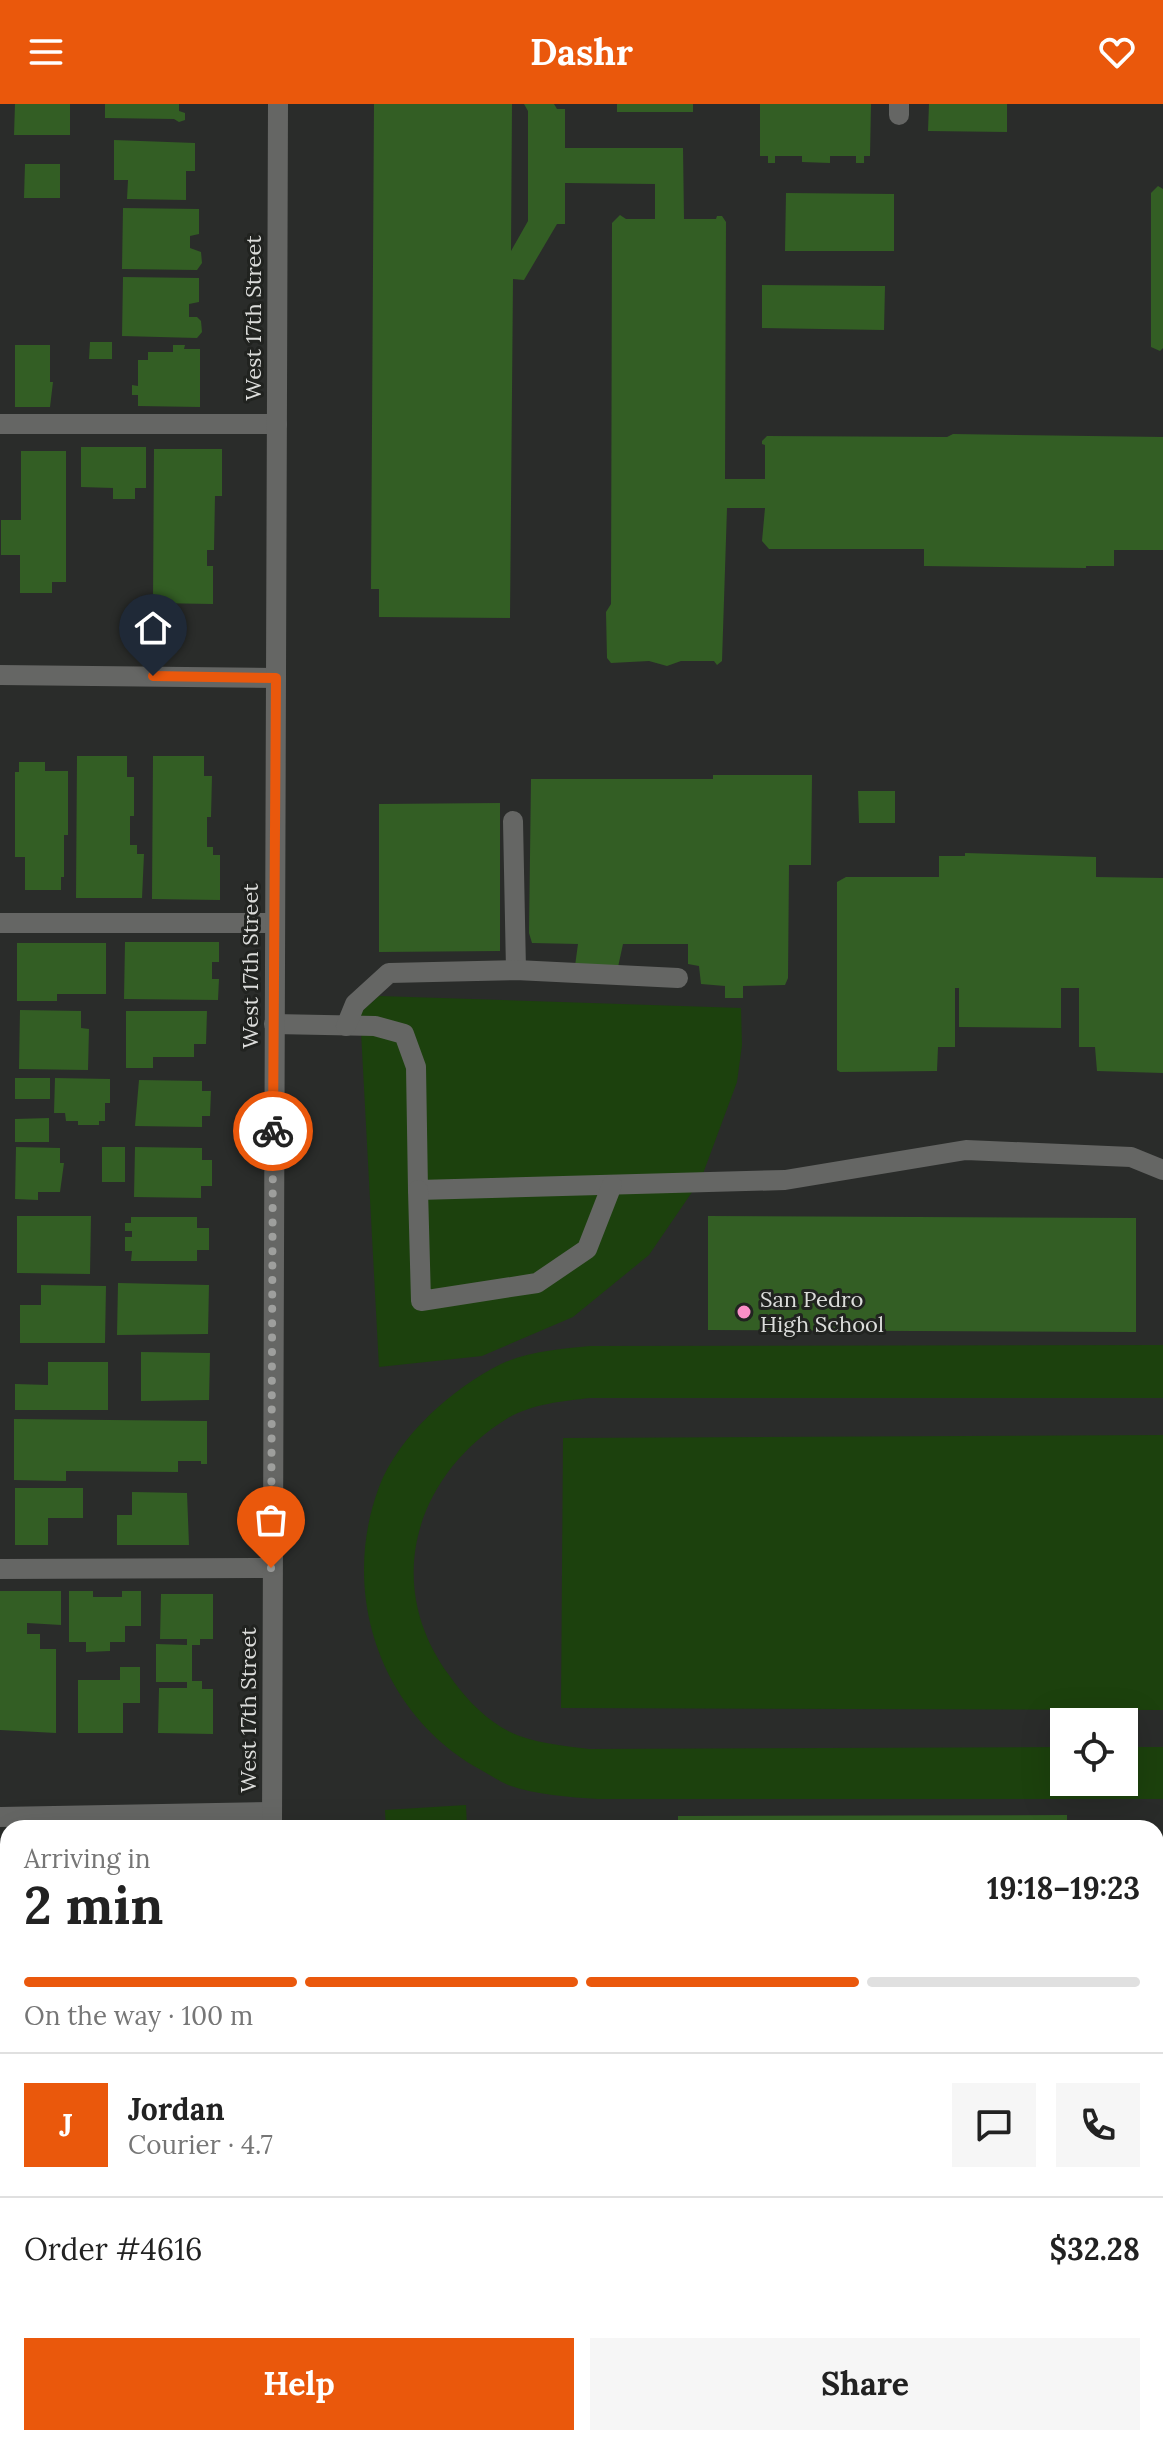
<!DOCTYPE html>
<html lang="en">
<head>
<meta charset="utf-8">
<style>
  :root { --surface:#fff; --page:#f6f6f6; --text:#222; --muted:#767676; --line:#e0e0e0; --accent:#ea580c }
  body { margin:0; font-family:Lora,serif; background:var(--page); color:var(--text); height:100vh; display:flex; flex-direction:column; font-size:30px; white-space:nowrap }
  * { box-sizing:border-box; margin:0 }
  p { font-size:26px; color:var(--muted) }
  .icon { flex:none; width:44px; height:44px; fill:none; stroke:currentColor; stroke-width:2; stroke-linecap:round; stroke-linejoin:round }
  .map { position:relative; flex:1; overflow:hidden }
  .panel { position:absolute; left:0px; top:1716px; width:1164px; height:626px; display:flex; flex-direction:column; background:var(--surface); border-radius:24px 24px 0 0; box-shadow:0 8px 32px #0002 }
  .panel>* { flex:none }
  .fabs { position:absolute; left:1050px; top:1604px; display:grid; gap:16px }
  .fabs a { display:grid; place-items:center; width:88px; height:88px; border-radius:0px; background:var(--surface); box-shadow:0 8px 32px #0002; font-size:40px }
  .pin { position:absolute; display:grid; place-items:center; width:68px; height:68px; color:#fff; margin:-82px -34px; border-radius:50% 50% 50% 0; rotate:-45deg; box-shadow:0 0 8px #0007 }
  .pin .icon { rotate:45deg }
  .courier { position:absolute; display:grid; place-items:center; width:80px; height:80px; margin:-40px; border:6px solid #ea580c; border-radius:50%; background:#fff; color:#222; box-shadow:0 2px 10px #0007 }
  .overview em { font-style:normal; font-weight:800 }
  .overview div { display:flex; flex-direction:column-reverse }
  .overview { display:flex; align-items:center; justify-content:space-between; height:136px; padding:0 24px }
  h1 { font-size:52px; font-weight:800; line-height:60px }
  .bar { display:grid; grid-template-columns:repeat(4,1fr); gap:12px 8px; align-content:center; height:96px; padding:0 24px }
  .bar i { height:10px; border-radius:6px; background:var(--line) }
  .bar .selected { background:var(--accent) }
  .bar p { grid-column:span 4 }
  .line { display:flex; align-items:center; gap:20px; padding:0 24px; border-top:2px solid var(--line) }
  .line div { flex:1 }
  .round { display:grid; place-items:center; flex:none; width:84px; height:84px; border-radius:0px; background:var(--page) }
  .button { display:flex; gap:16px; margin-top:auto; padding:16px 24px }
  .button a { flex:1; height:92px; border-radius:0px; background:var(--accent); color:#fff; font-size:32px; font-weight:800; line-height:92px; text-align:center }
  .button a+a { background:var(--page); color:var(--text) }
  header { display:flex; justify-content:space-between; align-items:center; height:104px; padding:0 24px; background:var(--accent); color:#fff; font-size:36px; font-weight:800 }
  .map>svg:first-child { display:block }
  .green { fill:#1c410d }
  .building { fill:#335e24 }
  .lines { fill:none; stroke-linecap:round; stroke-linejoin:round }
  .minor { stroke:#656664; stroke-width:20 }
  .done { stroke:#9e9f9d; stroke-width:8; stroke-dasharray:0 14.4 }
  .route { stroke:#ea580c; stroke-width:10 }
  .poi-dot { fill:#fa8fc7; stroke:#212320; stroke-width:3 }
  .labels { text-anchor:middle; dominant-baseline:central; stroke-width:6; stroke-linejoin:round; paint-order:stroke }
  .street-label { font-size:22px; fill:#dcdddb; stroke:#212320 }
  .poi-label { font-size:22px; fill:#dcdddb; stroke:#212320; text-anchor:start }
</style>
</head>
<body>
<header><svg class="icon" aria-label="menu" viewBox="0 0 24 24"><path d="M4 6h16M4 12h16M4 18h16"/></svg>Dashr<svg class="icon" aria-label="heart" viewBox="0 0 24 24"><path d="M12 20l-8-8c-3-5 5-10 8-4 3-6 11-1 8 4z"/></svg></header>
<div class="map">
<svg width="1163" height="2341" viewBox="0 0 1163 2341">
  <rect width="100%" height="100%" fill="#2a2c2a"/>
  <g class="green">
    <path d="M 379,892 L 741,904 L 742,941 L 737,978 L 701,1075 L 649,1151 L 573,1213 L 482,1252 L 379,1263 L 360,909 Z"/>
    <path d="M 1163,1241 L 1163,1294 L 590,1294 C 563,1297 532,1300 508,1314 C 415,1371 382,1480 449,1571 C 463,1591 480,1610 501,1623 C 527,1639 560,1641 589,1645 L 1064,1643 L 1064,1678 L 1124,1678 L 1124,1643 L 1163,1643 L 1163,1695 L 598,1695 C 568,1693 537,1691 508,1681 C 499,1677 490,1671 481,1666 C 381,1611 339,1490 379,1383 C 399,1331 453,1284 501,1260 C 528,1247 561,1245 590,1242 Z"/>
    <path d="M 1163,1331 L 1163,1606 L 561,1604 L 563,1334 Z"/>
    <path d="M 466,1701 L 467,1724 L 386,1724 L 385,1706 Z"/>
  </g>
  <g class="building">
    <path d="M 15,0 L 70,0 L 70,31 L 14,31 Z"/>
    <path d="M 105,0 L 179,0 L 179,7 L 185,9 L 185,16 L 179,18 L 174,15 L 105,14 Z"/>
    <path d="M 374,0 L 512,0 L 511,147 L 528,117 L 528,7 L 524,0 L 554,0 L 557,5 L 565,5 L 565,44 L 683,44 L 684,115 L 716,115 L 717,112 L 722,112 L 726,118 L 725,375 L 765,375 L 765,341 L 762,340 L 762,337 L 767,332 L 947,333 L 953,330 L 1163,333 L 1163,446 L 1114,446 L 1114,462 L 1086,462 L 1086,464 L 924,462 L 924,445 L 769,445 L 762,437 L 765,404 L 727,404 L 722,557 L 717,561 L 714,557 L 681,557 L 667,562 L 649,557 L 611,559 L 607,554 L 606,508 L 611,500 L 612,119 L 620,111 L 626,115 L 655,115 L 655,80 L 565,79 L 565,120 L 557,120 L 524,176 L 513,175 L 510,514 L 379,513 L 379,485 L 371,485 Z"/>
    <rect x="617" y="0" width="76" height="8"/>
    <path d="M 760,0 L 871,0 L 870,52 L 864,52 L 864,59 L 856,59 L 856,52 L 830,52 L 830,59 L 802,58 L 802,52 L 775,52 L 775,59 L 768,59 L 768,52 L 760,52 Z"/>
    <path d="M 929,0 L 1007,0 L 1007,28 L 928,27 Z"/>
    <path d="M 114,36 L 195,39 L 195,67 L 186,67 L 186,96 L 127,95 L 128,76 L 114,76 Z"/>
    <path d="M 25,60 L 60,60 L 60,94 L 24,94 Z"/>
    <path d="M 1158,82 L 1163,85 L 1163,244 L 1160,247 L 1151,243 L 1151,89 Z"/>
    <path d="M 786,89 L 894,90 L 894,147 L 785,147 Z"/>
    <path d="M 123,104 L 199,105 L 199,130 L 190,132 L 190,144 L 201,148 L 202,159 L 197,166 L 122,165 Z"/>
    <path d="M 123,173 L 199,174 L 199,198 L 189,200 L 189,213 L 197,213 L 201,217 L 202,228 L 197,234 L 122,232 Z"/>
    <path d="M 762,181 L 885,182 L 884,226 L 762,224 Z"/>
    <path d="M 90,238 L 112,238 L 112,255 L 89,255 Z"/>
    <path d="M 15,241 L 50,241 L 50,278 L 53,278 L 50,303 L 15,303 Z"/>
    <path d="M 173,241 L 185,241 L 184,245 L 200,245 L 200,303 L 138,302 L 138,291 L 132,291 L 132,281 L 138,282 L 138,256 L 148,256 L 148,248 L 173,248 Z"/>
    <path d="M 81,343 L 146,343 L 146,384 L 135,384 L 135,395 L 113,395 L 113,384 L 81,383 Z"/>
    <path d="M 154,345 L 222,345 L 222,392 L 215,392 L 214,446 L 207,446 L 207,462 L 213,462 L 213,500 L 153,499 Z"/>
    <path d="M 21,347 L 66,347 L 66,478 L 52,478 L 52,489 L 20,489 L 20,451 L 1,451 L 1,416 L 21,416 Z"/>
    <path d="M 77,652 L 127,652 L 127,673 L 134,673 L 134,712 L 130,712 L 130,741 L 137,741 L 137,750 L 144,750 L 142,794 L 76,794 Z"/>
    <path d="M 153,652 L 204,652 L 204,672 L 212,672 L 211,713 L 207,713 L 207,743 L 213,743 L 213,751 L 220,751 L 220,796 L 152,795 Z"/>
    <path d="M 19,658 L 45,658 L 45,667 L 68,667 L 68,731 L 64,731 L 64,773 L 61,773 L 61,786 L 25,786 L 25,753 L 15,753 L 15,668 L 19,668 Z"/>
    <path d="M 713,671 L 812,671 L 811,761 L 789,761 L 788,874 L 785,881 L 743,882 L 743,894 L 725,894 L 725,882 L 701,880 L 699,862 L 688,860 L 688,840 L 623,840 L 618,863 L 575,862 L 578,840 L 532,839 L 529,829 L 531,675 L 713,675 Z"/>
    <path d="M 858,687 L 895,687 L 895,719 L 859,719 Z"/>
    <path d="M 500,699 L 500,847 L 379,848 L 379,700 Z"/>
    <path d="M 965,749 L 1096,753 L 1096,773 L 1163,774 L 1163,969 L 1097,967 L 1095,943 L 1079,943 L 1079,884 L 1061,884 L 1061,924 L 959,923 L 959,884 L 955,884 L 955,943 L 938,943 L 937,967 L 840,968 L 837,966 L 837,778 L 846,773 L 939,773 L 939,752 L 965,752 Z"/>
    <path d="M 125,838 L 219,838 L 219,858 L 212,858 L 212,875 L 219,875 L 218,896 L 124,895 Z"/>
    <path d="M 17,839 L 106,839 L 106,890 L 57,890 L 57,897 L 17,897 Z"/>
    <path d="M 20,906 L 81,907 L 81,924 L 89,925 L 88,966 L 19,965 Z"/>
    <path d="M 126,907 L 207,907 L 206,940 L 194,940 L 194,953 L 153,953 L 153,964 L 126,964 Z"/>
    <rect x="15" y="974" width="35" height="21"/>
    <path d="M 55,974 L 110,975 L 110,999 L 105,999 L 105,1017 L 99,1017 L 99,1021 L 78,1021 L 78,1017 L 66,1017 L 65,1009 L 54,1009 Z"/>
    <path d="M 139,976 L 202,977 L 202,987 L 211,987 L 210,1012 L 202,1012 L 202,1023 L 135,1022 Z"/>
    <path d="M 49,1014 L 49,1038 L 15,1038 L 15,1015 Z"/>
    <path d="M 16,1043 L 60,1044 L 60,1059 L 64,1059 L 60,1088 L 38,1088 L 38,1096 L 15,1095 Z"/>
    <rect x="102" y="1043" width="23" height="35"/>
    <path d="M 135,1043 L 202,1044 L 202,1056 L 212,1056 L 212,1082 L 201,1082 L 201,1094 L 134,1093 Z"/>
    <path d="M 17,1112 L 91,1112 L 90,1170 L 17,1169 Z"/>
    <path d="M 708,1112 L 1136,1114 L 1136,1228 L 708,1226 Z"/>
    <path d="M 131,1113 L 197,1113 L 197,1124 L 209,1124 L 209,1146 L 197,1146 L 197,1157 L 131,1157 L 132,1147 L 125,1147 L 125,1133 L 132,1133 L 132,1127 L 125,1127 L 125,1119 L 131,1119 Z"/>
    <path d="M 118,1179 L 209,1181 L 208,1230 L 117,1231 Z"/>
    <path d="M 41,1181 L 106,1182 L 105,1239 L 20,1239 L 20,1201 L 41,1201 Z"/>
    <path d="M 141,1248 L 210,1249 L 209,1296 L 141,1297 Z"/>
    <path d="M 48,1258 L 108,1258 L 108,1306 L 15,1306 L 15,1280 L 48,1281 Z"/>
    <path d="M 14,1315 L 207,1317 L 207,1360 L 201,1360 L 201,1357 L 178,1357 L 178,1368 L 66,1367 L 66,1377 L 14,1376 Z"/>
    <path d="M 15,1384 L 83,1384 L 83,1414 L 48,1414 L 48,1441 L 15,1441 Z"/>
    <path d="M 132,1388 L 187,1389 L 189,1441 L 117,1441 L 117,1411 L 132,1411 Z"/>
    <path d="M 0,1487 L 61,1487 L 61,1521 L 27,1519 L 27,1530 L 40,1530 L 40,1545 L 56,1545 L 56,1629 L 0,1626 Z"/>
    <path d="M 69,1487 L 93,1487 L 93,1493 L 122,1493 L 122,1487 L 141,1487 L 141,1522 L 125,1522 L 125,1538 L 110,1538 L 110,1547 L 86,1548 L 86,1538 L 69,1538 Z"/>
    <path d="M 161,1490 L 213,1490 L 213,1535 L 200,1535 L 200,1541 L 192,1541 L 192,1577 L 202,1577 L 202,1585 L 213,1585 L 213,1630 L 158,1629 L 159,1584 L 187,1584 L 187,1578 L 156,1578 L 156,1540 L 187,1541 L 187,1535 L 160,1535 Z"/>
    <path d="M 120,1563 L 140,1563 L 140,1599 L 123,1599 L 123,1629 L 78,1629 L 78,1576 L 120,1576 Z"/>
    <path d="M 1067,1711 L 1067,1724 L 678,1724 L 678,1712 Z"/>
    <rect x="1156" y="1739" width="7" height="21"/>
    <rect x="0" y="1796" width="8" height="71"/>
    <rect x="1160" y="1830" width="3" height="48"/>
    <path d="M 1160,1884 L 1163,1884 L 1163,1928 L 1159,1928 Z"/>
    <rect x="0" y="1899" width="8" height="36"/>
    <rect x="1156" y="1973" width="7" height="42"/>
    <path d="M 1156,2251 L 1163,2251 L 1163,2341 L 1126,2341 L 1126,2334 L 1156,2334 Z"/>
    <path d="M 141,2334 L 196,2334 L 196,2339 L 130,2341 L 130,2336 Z"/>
    <rect x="420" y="2334" width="73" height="7"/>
  </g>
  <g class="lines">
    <g class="minor">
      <path d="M 899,0 L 899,11"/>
      <path d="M 0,320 L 277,320"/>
      <path d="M 0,571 L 276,574"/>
      <path d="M 513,717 L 516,866"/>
      <path d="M 0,819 L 274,819"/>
      <path d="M 274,920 L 375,922 L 404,930 L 416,963 L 418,1086 L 785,1076 L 966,1046 L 1131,1053 L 1163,1066"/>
      <path d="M 346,922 L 355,900 L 389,869 L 516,866 L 678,874"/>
      <path d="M 418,1086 L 421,1197 L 537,1179 L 587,1145 L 612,1081"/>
      <path d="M 0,1465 L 271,1464"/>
      <path d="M 0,1713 L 272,1708"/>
      <path d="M 272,1724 L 278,0"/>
      <path d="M 0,1963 L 8,1963"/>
      <path d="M 270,2334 L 270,2341"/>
      <path d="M 545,2334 L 545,2341"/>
    </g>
  </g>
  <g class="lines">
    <path class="done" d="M 271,1464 L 273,1027"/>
    <path class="route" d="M 153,572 L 276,574 L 273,1027"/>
  </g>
  <circle class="poi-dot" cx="744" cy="1208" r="8"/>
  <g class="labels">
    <g class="street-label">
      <text transform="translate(253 214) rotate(-90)">West 17th Street</text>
      <text transform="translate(250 862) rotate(-90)">West 17th Street</text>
      <text transform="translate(248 1606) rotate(-90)">West 17th Street</text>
    </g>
    <g class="poi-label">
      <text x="760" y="1195">San Pedro<tspan x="760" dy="25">High School</tspan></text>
    </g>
  </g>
</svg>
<div class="fabs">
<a><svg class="icon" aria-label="locate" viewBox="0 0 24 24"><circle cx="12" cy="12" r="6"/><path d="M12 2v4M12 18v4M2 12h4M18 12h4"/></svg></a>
</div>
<div class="pin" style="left:271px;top:1464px;background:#ea580c"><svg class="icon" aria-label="bag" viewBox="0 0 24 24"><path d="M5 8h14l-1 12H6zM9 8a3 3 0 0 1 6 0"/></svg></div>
<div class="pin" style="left:153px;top:572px;background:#1f2937"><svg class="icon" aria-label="home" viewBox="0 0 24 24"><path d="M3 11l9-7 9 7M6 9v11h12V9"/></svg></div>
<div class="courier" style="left:273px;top:1027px"><svg class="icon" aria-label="bike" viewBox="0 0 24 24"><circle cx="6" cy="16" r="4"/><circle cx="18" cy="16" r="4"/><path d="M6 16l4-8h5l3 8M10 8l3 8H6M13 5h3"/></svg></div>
<section class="panel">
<div class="overview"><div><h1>2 min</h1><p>Arriving in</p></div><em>19:18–19:23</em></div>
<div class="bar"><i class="selected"></i><i class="selected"></i><i class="selected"></i><i></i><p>On the way · 100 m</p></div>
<div class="line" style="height:144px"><b class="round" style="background:var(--accent);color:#fff">J</b><div><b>Jordan</b><p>Courier · 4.7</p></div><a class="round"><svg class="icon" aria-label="chat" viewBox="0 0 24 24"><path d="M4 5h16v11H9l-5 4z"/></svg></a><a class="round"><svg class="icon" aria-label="phone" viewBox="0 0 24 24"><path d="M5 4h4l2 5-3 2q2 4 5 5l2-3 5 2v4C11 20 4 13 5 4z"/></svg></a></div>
<div class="line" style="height:104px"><div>Order #4616</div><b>$32.28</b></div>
<div class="button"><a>Help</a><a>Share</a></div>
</section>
</div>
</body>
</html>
